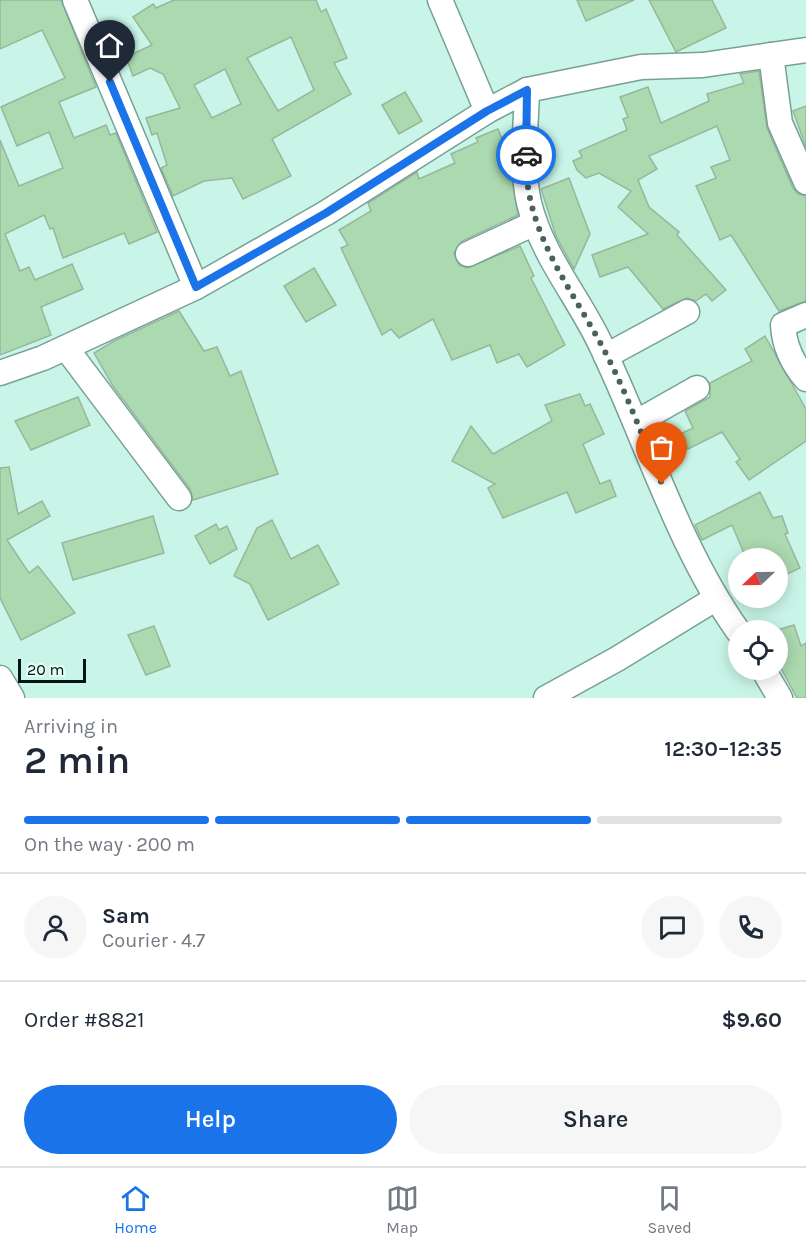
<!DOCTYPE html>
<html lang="en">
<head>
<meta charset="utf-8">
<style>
  :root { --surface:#fff; --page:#f6f6f7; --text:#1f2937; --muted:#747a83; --line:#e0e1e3; --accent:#1a73e8 }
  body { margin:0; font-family:Karla,sans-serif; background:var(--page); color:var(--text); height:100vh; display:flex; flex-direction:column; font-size:22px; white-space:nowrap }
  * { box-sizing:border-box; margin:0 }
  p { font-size:20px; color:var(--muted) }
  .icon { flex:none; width:33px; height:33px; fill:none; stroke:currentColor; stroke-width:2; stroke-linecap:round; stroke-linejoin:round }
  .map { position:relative; height:698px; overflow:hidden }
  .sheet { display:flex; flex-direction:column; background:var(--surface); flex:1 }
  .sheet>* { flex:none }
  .needle { width:39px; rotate:248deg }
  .controls { position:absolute; left:728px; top:548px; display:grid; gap:12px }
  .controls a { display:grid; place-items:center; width:60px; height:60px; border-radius:50%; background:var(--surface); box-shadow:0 3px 15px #0003; font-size:30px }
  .scale { position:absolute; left:18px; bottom:15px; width:68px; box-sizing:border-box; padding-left:6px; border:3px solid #041410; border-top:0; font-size:16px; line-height:21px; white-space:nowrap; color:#041410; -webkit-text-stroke:4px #e4fef6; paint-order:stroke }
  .pin { position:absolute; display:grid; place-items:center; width:51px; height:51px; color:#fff; margin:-62px -26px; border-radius:50% 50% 50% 0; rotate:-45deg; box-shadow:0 0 6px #0007 }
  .pin .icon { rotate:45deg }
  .courier { position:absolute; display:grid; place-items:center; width:60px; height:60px; margin:-30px; border:4px solid #1a73e8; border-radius:50%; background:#fff; color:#222; box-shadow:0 2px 8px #0007 }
  .headline em { font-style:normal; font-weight:600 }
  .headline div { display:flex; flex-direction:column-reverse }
  .headline { display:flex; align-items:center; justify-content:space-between; height:102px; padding:0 24px }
  h1 { font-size:39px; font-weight:600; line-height:45px }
  .bar { display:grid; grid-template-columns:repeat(4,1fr); gap:9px 6px; align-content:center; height:72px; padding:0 24px }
  .bar i { height:8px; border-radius:4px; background:var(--line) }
  .bar .on { background:var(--accent) }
  .bar p { grid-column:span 4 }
  .line { display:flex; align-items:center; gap:15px; padding:0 24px; border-top:2px solid var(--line) }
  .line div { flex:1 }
  .round { display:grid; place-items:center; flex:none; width:63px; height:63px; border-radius:32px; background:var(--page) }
  .cta { display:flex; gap:12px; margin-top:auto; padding:12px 24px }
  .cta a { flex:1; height:69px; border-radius:36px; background:var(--accent); color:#fff; font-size:24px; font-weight:600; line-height:69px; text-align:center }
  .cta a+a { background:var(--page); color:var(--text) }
  .tab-bar { display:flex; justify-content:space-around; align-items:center; height:84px; border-top:2px solid var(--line); background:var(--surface); font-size:16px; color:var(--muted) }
  .tab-bar a { display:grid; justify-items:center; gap:3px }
  .tab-bar .on { color:var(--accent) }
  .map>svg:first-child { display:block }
  .building { fill:#abd9b0; stroke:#99b69c; stroke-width:1.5; fill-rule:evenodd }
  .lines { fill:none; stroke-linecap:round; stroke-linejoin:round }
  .street-casing { stroke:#77a195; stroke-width:27 }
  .street { stroke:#fff; stroke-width:24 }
  .done { stroke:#49635c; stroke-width:6; stroke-dasharray:0 10.8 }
  .route { stroke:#1a73e8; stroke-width:8 }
</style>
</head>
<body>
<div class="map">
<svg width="806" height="698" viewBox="0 0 806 698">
  <rect width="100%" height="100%" fill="#c9f5e8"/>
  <g class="building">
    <path d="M 0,0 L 61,0 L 96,87 L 59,102 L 74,138 L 106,125 L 110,135 L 116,133 L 157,232 L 129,244 L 124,233 L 63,258 L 53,228 L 50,229 L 44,215 L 5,234 L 20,271 L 29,267 L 35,280 L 72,264 L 83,289 L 41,307 L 51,335 L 0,355 L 0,140 L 19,186 L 63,168 L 49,132 L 17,146 L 1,107 L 65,78 L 42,30 L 0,49 Z"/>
    <path d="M 174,0 L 316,0 L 321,12 L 326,9 L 347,58 L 334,63 L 351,94 L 272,139 L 291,176 L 243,199 L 232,178 L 204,181 L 173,196 L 161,168 L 167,165 L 157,133 L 152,135 L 146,118 L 180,108 L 163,74 L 150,68 L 133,76 L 126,57 L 152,45 L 133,17 L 153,4 L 156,8 ZM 291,37 L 314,90 L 278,111 L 247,58 ZM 225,69 L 241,104 L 212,118 L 194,85 Z"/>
    <path d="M 577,0 L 634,0 L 586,21 Z"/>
    <path d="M 649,0 L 712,0 L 726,28 L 676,52 Z"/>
    <path d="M 759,71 L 767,128 L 793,188 L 798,194 L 806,196 L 806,301 L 779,311 L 731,235 L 720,240 L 696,186 L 716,178 L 711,167 L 730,160 L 717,126 L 649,156 L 657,169 L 638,180 L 649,207 L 679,232 L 677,235 L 726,290 L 712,301 L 706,294 L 696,301 L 687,298 L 663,309 L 628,267 L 600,277 L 592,255 L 648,234 L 618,207 L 631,191 L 599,173 L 586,178 L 577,170 L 573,161 L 582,157 L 579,151 L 627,130 L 623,119 L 628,117 L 620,97 L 648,87 L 661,123 L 709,101 L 707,94 L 744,83 L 740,74 Z"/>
    <path d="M 405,92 L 422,121 L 399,134 L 382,105 Z"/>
    <path d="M 806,106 L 806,147 L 793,111 Z"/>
    <path d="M 498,129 L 508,153 L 518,215 L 462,241 L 454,253 L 459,265 L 467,268 L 520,246 L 534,276 L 531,278 L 565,345 L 527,367 L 519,354 L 497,363 L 490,345 L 452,360 L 433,319 L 399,338 L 391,329 L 382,335 L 341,248 L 348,245 L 339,230 L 371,211 L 368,203 L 417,172 L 419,179 L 455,163 L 451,154 L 478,142 L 476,138 Z"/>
    <path d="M 569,178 L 590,234 L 574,269 L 556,236 L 541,189 Z"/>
    <path d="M 314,268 L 336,305 L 306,322 L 284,286 Z"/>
    <path d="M 179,311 L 204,351 L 217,347 L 230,376 L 241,371 L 278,474 L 193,500 L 190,489 L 113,386 L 94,353 L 114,341 Z"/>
    <path d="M 765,336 L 806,409 L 806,441 L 749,480 L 736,462 L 740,459 L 722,432 L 688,449 L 680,434 L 693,428 L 685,411 L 710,397 L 710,383 L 752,361 L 745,349 Z"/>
    <path d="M 580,394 L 585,406 L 590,404 L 604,434 L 583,444 L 600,484 L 610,480 L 616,496 L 576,513 L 567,492 L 503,518 L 488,488 L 495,484 L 452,461 L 471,426 L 493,454 L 552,421 L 545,405 Z"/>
    <path d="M 78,397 L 90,425 L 31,450 L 15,421 Z"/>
    <path d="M 9,467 L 18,514 L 42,501 L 50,516 L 7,540 L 29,573 L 38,566 L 75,613 L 21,640 L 0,598 L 0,468 Z"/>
    <path d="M 760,492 L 773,518 L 782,516 L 788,533 L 785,534 L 800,568 L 777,579 L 777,558 L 746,558 L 732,525 L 702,540 L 695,525 Z"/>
    <path d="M 153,516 L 164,553 L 73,580 L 62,543 Z"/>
    <path d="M 272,520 L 291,559 L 318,545 L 339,584 L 268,620 L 250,584 L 234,576 L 257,528 Z"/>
    <path d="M 216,524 L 219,530 L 227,526 L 237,549 L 210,564 L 195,536 Z"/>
    <path d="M 794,625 L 801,646 L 806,643 L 806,698 L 797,698 L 777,661 L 782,658 L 777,643 L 777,630 Z"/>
    <path d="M 154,626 L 170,666 L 146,675 L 128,635 Z"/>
  </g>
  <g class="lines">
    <defs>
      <g id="street">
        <path d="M 75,0 L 196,287"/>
        <path d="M 440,0 L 487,111"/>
        <path d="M 771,55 L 780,123 L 806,182"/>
        <path d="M 527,90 C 526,127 521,167 529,203 C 542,255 576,294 599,341 C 645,435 677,545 738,631"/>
        <path d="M 468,254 L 535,223"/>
        <path d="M 806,315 L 783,325 C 784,345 793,364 806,379"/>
        <path d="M 66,348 L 179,498"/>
        <path d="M 606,356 L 687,312"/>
        <path d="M 0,373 L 43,358 L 196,287 L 326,213 L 487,111 L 527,90 L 641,67 L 703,65 L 806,50"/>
        <path d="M 637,422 L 697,388"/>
        <path d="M 763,669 L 780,698"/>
        <path d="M 0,678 L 12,698"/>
        <path d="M 546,698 L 617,659 L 715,599"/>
      </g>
    </defs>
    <use href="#street" class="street-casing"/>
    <use href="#street" class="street"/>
  </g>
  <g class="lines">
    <path class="done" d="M 526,155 C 524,226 564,278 597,337 C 623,383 642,435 662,484"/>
    <path class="route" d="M 110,82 L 196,287 L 326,213 L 487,111 L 527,90 L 526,155"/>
  </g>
</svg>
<div class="controls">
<a><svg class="needle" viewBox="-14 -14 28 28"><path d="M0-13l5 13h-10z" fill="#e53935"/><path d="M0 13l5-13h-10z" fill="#747a83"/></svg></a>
<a><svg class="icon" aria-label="locate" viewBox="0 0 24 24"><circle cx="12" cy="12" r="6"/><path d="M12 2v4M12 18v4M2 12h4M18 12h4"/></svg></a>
</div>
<div class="scale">20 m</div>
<div class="pin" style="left:662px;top:484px;background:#ea580c"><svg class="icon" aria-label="bag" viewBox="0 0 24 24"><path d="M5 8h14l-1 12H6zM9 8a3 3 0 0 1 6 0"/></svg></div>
<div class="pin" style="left:110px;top:82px;background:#1f2937"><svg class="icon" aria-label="home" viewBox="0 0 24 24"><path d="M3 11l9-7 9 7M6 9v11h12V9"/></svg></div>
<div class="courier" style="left:526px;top:155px"><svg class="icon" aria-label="car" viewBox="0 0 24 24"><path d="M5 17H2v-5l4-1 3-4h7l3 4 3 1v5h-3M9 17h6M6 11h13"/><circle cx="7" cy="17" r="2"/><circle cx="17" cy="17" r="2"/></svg></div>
</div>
<section class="sheet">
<div class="headline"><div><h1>2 min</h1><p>Arriving in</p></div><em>12:30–12:35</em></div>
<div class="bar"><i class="on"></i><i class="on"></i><i class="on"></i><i></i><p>On the way · 200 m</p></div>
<div class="line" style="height:108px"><a class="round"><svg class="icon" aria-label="person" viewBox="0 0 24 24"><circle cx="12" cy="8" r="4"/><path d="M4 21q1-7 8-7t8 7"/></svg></a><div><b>Sam</b><p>Courier · 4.7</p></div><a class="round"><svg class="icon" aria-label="chat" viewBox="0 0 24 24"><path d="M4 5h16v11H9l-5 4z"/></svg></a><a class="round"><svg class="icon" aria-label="phone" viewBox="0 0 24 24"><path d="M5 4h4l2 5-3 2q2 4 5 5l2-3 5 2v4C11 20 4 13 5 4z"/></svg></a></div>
<div class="line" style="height:78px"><div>Order #8821</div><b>$9.60</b></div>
<div class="cta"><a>Help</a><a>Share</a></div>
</section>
<nav class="tab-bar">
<a class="on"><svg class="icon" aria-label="home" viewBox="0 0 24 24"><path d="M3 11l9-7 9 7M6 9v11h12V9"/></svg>Home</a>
<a><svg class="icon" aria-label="map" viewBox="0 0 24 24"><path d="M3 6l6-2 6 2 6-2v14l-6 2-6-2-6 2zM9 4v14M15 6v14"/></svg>Map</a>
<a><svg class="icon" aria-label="saved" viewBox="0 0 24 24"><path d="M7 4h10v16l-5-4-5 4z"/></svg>Saved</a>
</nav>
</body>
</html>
